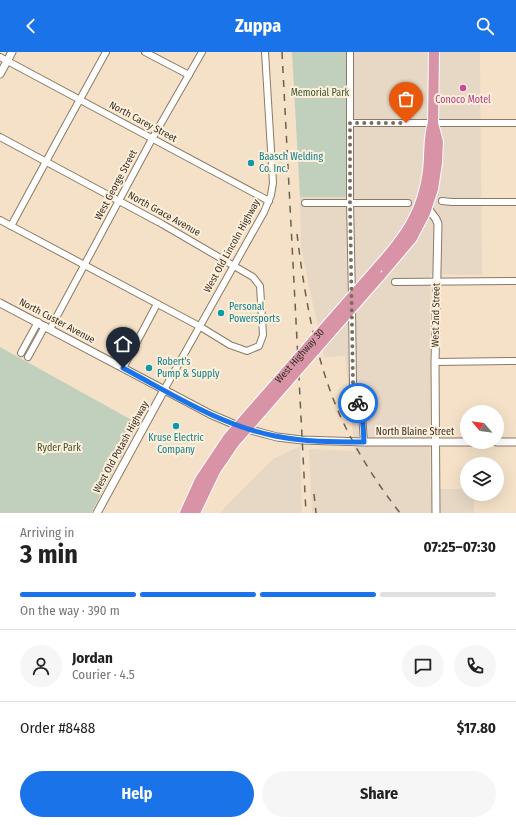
<!DOCTYPE html>
<html lang="en">
<head>
<meta charset="utf-8">
<style>
  :root { --surface:#fff; --page:#f6f6f6; --text:#222; --muted:#767676; --line:#e0e0e0; --accent:#1a73e8 }
  body { margin:0; font-family:"Fira Sans Condensed",sans-serif; background:var(--page); color:var(--text); height:100vh; display:flex; flex-direction:column; font-size:15px; white-space:nowrap }
  * { box-sizing:border-box; margin:0 }
  p { font-size:13px; color:var(--muted) }
  .icon { flex:none; width:22px; height:22px; fill:none; stroke:currentColor; stroke-width:2; stroke-linecap:round; stroke-linejoin:round }
  .map { position:relative; height:461px; overflow:hidden }
  .side { display:flex; flex-direction:column; background:var(--surface); flex:1 }
  .side>* { flex:none }
  .needle { width:26px; rotate:298deg }
  .tools { position:absolute; left:460px; top:353px; display:grid; gap:8px }
  .tools a { display:grid; place-items:center; width:44px; height:44px; border-radius:50%; background:var(--surface); box-shadow:0 4px 16px #0002; font-size:20px }
  .pin { position:absolute; display:grid; place-items:center; width:34px; height:34px; color:#fff; margin:-41px -17px; border-radius:50% 50% 50% 0; rotate:-45deg; box-shadow:0 0 4px #0007 }
  .pin .icon { rotate:45deg }
  .courier { position:absolute; display:grid; place-items:center; width:40px; height:40px; margin:-20px; border:3px solid #1a73e8; border-radius:50%; background:#fff; color:#222; box-shadow:0 1px 5px #0007 }
  .headline em { font-style:normal; font-weight:700 }
  .headline div { display:flex; flex-direction:column-reverse }
  .headline { display:flex; align-items:center; justify-content:space-between; height:68px; padding:0 20px }
  h1 { font-size:26px; font-weight:700; line-height:30px }
  .bar { display:grid; grid-template-columns:repeat(4,1fr); gap:6px 4px; align-content:center; height:48px; padding:0 20px }
  .bar i { height:5px; border-radius:3px; background:var(--line) }
  .bar .active { background:var(--accent) }
  .bar p { grid-column:span 4 }
  .line { display:flex; align-items:center; gap:10px; padding:0 20px; border-top:1px solid var(--line) }
  .line div { flex:1 }
  .round { display:grid; place-items:center; flex:none; width:42px; height:42px; border-radius:21px; background:var(--page) }
  .primary-button { display:flex; gap:8px; margin-top:auto; padding:8px 20px }
  .primary-button a { flex:1; height:46px; border-radius:24px; background:var(--accent); color:#fff; font-size:16px; font-weight:700; line-height:46px; text-align:center }
  .primary-button a+a { background:var(--page); color:var(--text) }
  header { display:flex; justify-content:space-between; align-items:center; height:52px; padding:0 20px; background:var(--accent); color:#fff; font-size:18px; font-weight:700 }
  .map>svg:first-child { display:block }
  .industrial { fill:#e7d7c5 }
  .green { fill:#c1d0bc }
  .lines { fill:none; stroke-linecap:round; stroke-linejoin:round }
  .minor-casing { stroke:#8c7a64; stroke-width:8 }
  .tertiary-casing { stroke:#8c7a64; stroke-width:9 }
  .trunk-casing { stroke:#fff; stroke-width:12 }
  .minor { stroke:#fff; stroke-width:6 }
  .tertiary { stroke:#fff; stroke-width:7 }
  .trunk { stroke:#d894a6; stroke-width:10 }
  .rail { stroke:#6a6052; stroke-width:1.5; stroke-dasharray:7 7; stroke-linecap:butt }
  .trunk-bridge-casing { stroke:#fff; stroke-width:12; stroke-linecap:butt }
  .trunk-bridge { stroke:#d894a6; stroke-width:10 }
  .done { stroke:#796e5f; stroke-width:4; stroke-dasharray:0 7.2 }
  .route { stroke:#1a73e8; stroke-width:5 }
  .hotel-dot { fill:#d1479c; stroke:#feefdb; stroke-width:1.5 }
  .culture-dot { fill:#0f9aa8; stroke:#feefdb; stroke-width:1.5 }
  .labels { text-anchor:middle; dominant-baseline:central; stroke-width:4; stroke-linejoin:round; paint-order:stroke }
  .park-label { font-size:10px; fill:#39552e; stroke:#feefdb }
  .hotel-label { font-size:10px; fill:#b23c85; stroke:#feefdb }
  .street-label { font-size:10px; fill:#373026; stroke:#feefdb }
  .culture-label { font-size:10px; fill:#0d838f; stroke:#feefdb; text-anchor:start }
</style>
</head>
<body>
<header><svg class="icon" aria-label="back" viewBox="0 0 24 24"><path d="M15 5l-7 7 7 7"/></svg>Zuppa<svg class="icon" aria-label="search" viewBox="0 0 24 24"><circle cx="10" cy="10" r="6"/><path d="M15 15l6 6"/></svg></header>
<div class="map">
<svg width="516" height="461" viewBox="0 0 516 461">
  <rect width="100%" height="100%" fill="#f4e1c8"/>
  <g class="industrial">
    <path d="M 347,0 L 480,0 L 482,223 L 430,222 L 430,437 L 467,437 L 467,442 L 474,442 L 474,461 L 312,461 L 309,397 L 355,399 L 345,304 L 324,305 L 301,195 L 300,145 L 348,145 Z"/>
    <path d="M 300,394 L 302,461 L 221,461 L 225,455 L 273,407 Z"/>
  </g>
  <g class="green">
    <path d="M 292,0 L 347,0 L 348,145 L 300,145 Z"/>
    <path d="M 0,295 L 139,372 L 91,461 L 0,461 Z"/>
  </g>
  <g class="lines">
    <defs>
      <g id="minor">
        <path d="M 145,0 L 189,23"/>
        <path d="M 350,0 L 350,151 L 352,245"/>
        <path d="M 0,5 L 269,149"/>
        <path d="M 350,71 L 516,71"/>
        <path d="M 0,85 L 162,172 L 253,225 L 260,234 L 263,283 L 259,294 L 247,299 L 230,293 L 199,274 L 0,168"/>
        <path d="M 442,149 L 452,150 L 516,150"/>
        <path d="M 305,151 L 408,151"/>
        <path d="M 11,174 L 62,80 L 106,0"/>
        <path d="M 395,230 L 516,229"/>
        <path d="M 352,256 L 353,333 L 354,342 L 362,362 L 364,390"/>
        <path d="M 50,277 L 152,87 L 202,0"/>
        <path d="M 21,301 L 38,270"/>
        <path d="M 28,305 L 45,274"/>
        <path d="M 435,310 L 516,309"/>
        <path d="M 123,316 L 157,252"/>
        <path d="M 164,338 L 264,160 L 271,143 L 273,131 L 265,0"/>
      </g>
      <g id="tertiary">
        <path d="M 0,22 L 12,0"/>
        <path d="M 427,155 L 436,167 L 438,172 L 435,310 L 436,461"/>
        <path d="M 0,251 L 210,362 L 231,371 L 251,378 L 277,385 L 302,388 L 364,390 L 481,390"/>
        <path d="M 497,390 L 516,390"/>
        <path d="M 97,461 L 164,338"/>
      </g>
      <g id="trunk">
        <path d="M 378,215 C 405,185 423,160 428,119 C 430,102 428,87 433,71"/>
        <path d="M 379,225 L 412,186 L 425,161 L 433,137 L 437,111 L 438,90 L 433,71 L 434,0"/>
        <path d="M 185,461 L 200,428 L 228,386"/>
        <path d="M 195,461 L 215,419 L 234,391"/>
      </g>
    </defs>
    <use href="#minor" class="minor-casing"/>
    <use href="#tertiary" class="tertiary-casing"/>
    <use href="#trunk" class="trunk-casing"/>
    <use href="#minor" class="minor"/>
    <use href="#tertiary" class="tertiary"/>
    <use href="#trunk" class="trunk"/>
    <g class="rail">
      <path d="M 282,0 L 306,461"/>
      <path d="M 297,182 C 305,247 316,314 345,374 C 360,405 379,434 400,461"/>
      <path d="M 314,442 L 316,461"/>
    </g>
    <defs>
      <g id="trunk-bridge">
        <path id="s1" d="M 228,386 L 378,215"/>
        <path d="M 234,391 L 379,225"/>
      </g>
    </defs>
    <use href="#trunk-bridge" class="trunk-bridge-casing"/>
    <use href="#trunk-bridge" class="trunk-bridge"/>
  </g>
  <g class="lines">
    <path class="done" d="M 358,351 L 354,342 L 353,333 L 350,151 L 350,71 L 406,71"/>
    <path class="route" d="M 123,316 C 172,342 220,373 275,384 C 304,390 334,390 364,390 C 363,377 364,364 358,351"/>
  </g>
  <circle class="hotel-dot" cx="463" cy="36" r="4"/>
  <g class="culture-dot">
    <circle cx="251" cy="111" r="4"/>
    <circle cx="221" cy="261" r="4"/>
    <circle cx="149" cy="316" r="4"/>
    <circle cx="176" cy="374" r="4"/>
  </g>
  <g class="labels">
    <g class="park-label">
      <text x="320" y="41">Memorial Park</text>
      <text x="59" y="396">Ryder Park</text>
    </g>
    <g class="hotel-label">
      <text x="463" y="48">Conoco Motel</text>
    </g>
    <g class="street-label">
      <text transform="translate(143 70) rotate(28)">North Carey Street</text>
      <text transform="translate(116 133) rotate(-62)">West George Street</text>
      <text transform="translate(164 162) rotate(29)">North Grace Avenue</text>
      <text transform="translate(232 194) rotate(-61)">West Old Lincoln Highway</text>
      <text transform="translate(436 263) rotate(-89)">West 2nd Street</text>
      <text transform="translate(57 269) rotate(28)">North Custer Avenue</text>
      <text stroke="none"><textPath href="#s1" startOffset="109">West Highway 30</textPath></text>
      <text x="415" y="380">North Blaine Street</text>
      <text transform="translate(121 395) rotate(-61)">West Old Potash Highway</text>
    </g>
    <g class="culture-label">
      <text x="259" y="105">Baasch Welding<tspan x="259" dy="12">Co. Inc.</tspan></text>
      <text x="229" y="255">Personal<tspan x="229" dy="12">Powersports</tspan></text>
      <text x="157" y="310">Robert's<tspan x="157" dy="12">Pump &amp; Supply</tspan></text>
      <text x="176" y="386" text-anchor="middle">Kruse Electric<tspan x="176" dy="12">Company</tspan></text>
    </g>
  </g>
</svg>
<div class="tools">
<a><svg class="needle" viewBox="-14 -14 28 28"><path d="M0-13l5 13h-10z" fill="#e53935"/><path d="M0 13l5-13h-10z" fill="#767676"/></svg></a>
<a><svg class="icon" aria-label="layers" viewBox="0 0 24 24"><path d="M12 4l9 5-9 5-9-5zM3 14l9 5 9-5"/></svg></a>
</div>
<div class="pin" style="left:406px;top:71px;background:#ea580c"><svg class="icon" aria-label="bag" viewBox="0 0 24 24"><path d="M5 8h14l-1 12H6zM9 8a3 3 0 0 1 6 0"/></svg></div>
<div class="pin" style="left:123px;top:316px;background:#1f2937"><svg class="icon" aria-label="home" viewBox="0 0 24 24"><path d="M3 11l9-7 9 7M6 9v11h12V9"/></svg></div>
<div class="courier" style="left:358px;top:351px"><svg class="icon" aria-label="bike" viewBox="0 0 24 24"><circle cx="6" cy="16" r="4"/><circle cx="18" cy="16" r="4"/><path d="M6 16l4-8h5l3 8M10 8l3 8H6M13 5h3"/></svg></div>
</div>
<section class="side">
<div class="headline"><div><h1>3 min</h1><p>Arriving in</p></div><em>07:25–07:30</em></div>
<div class="bar"><i class="active"></i><i class="active"></i><i class="active"></i><i></i><p>On the way · 390 m</p></div>
<div class="line" style="height:72px"><a class="round"><svg class="icon" aria-label="person" viewBox="0 0 24 24"><circle cx="12" cy="8" r="4"/><path d="M4 21q1-7 8-7t8 7"/></svg></a><div><b>Jordan</b><p>Courier · 4.5</p></div><a class="round"><svg class="icon" aria-label="chat" viewBox="0 0 24 24"><path d="M4 5h16v11H9l-5 4z"/></svg></a><a class="round"><svg class="icon" aria-label="phone" viewBox="0 0 24 24"><path d="M5 4h4l2 5-3 2q2 4 5 5l2-3 5 2v4C11 20 4 13 5 4z"/></svg></a></div>
<div class="line" style="height:52px"><div>Order #8488</div><b>$17.80</b></div>
<div class="primary-button"><a>Help</a><a>Share</a></div>
</section>
</body>
</html>
